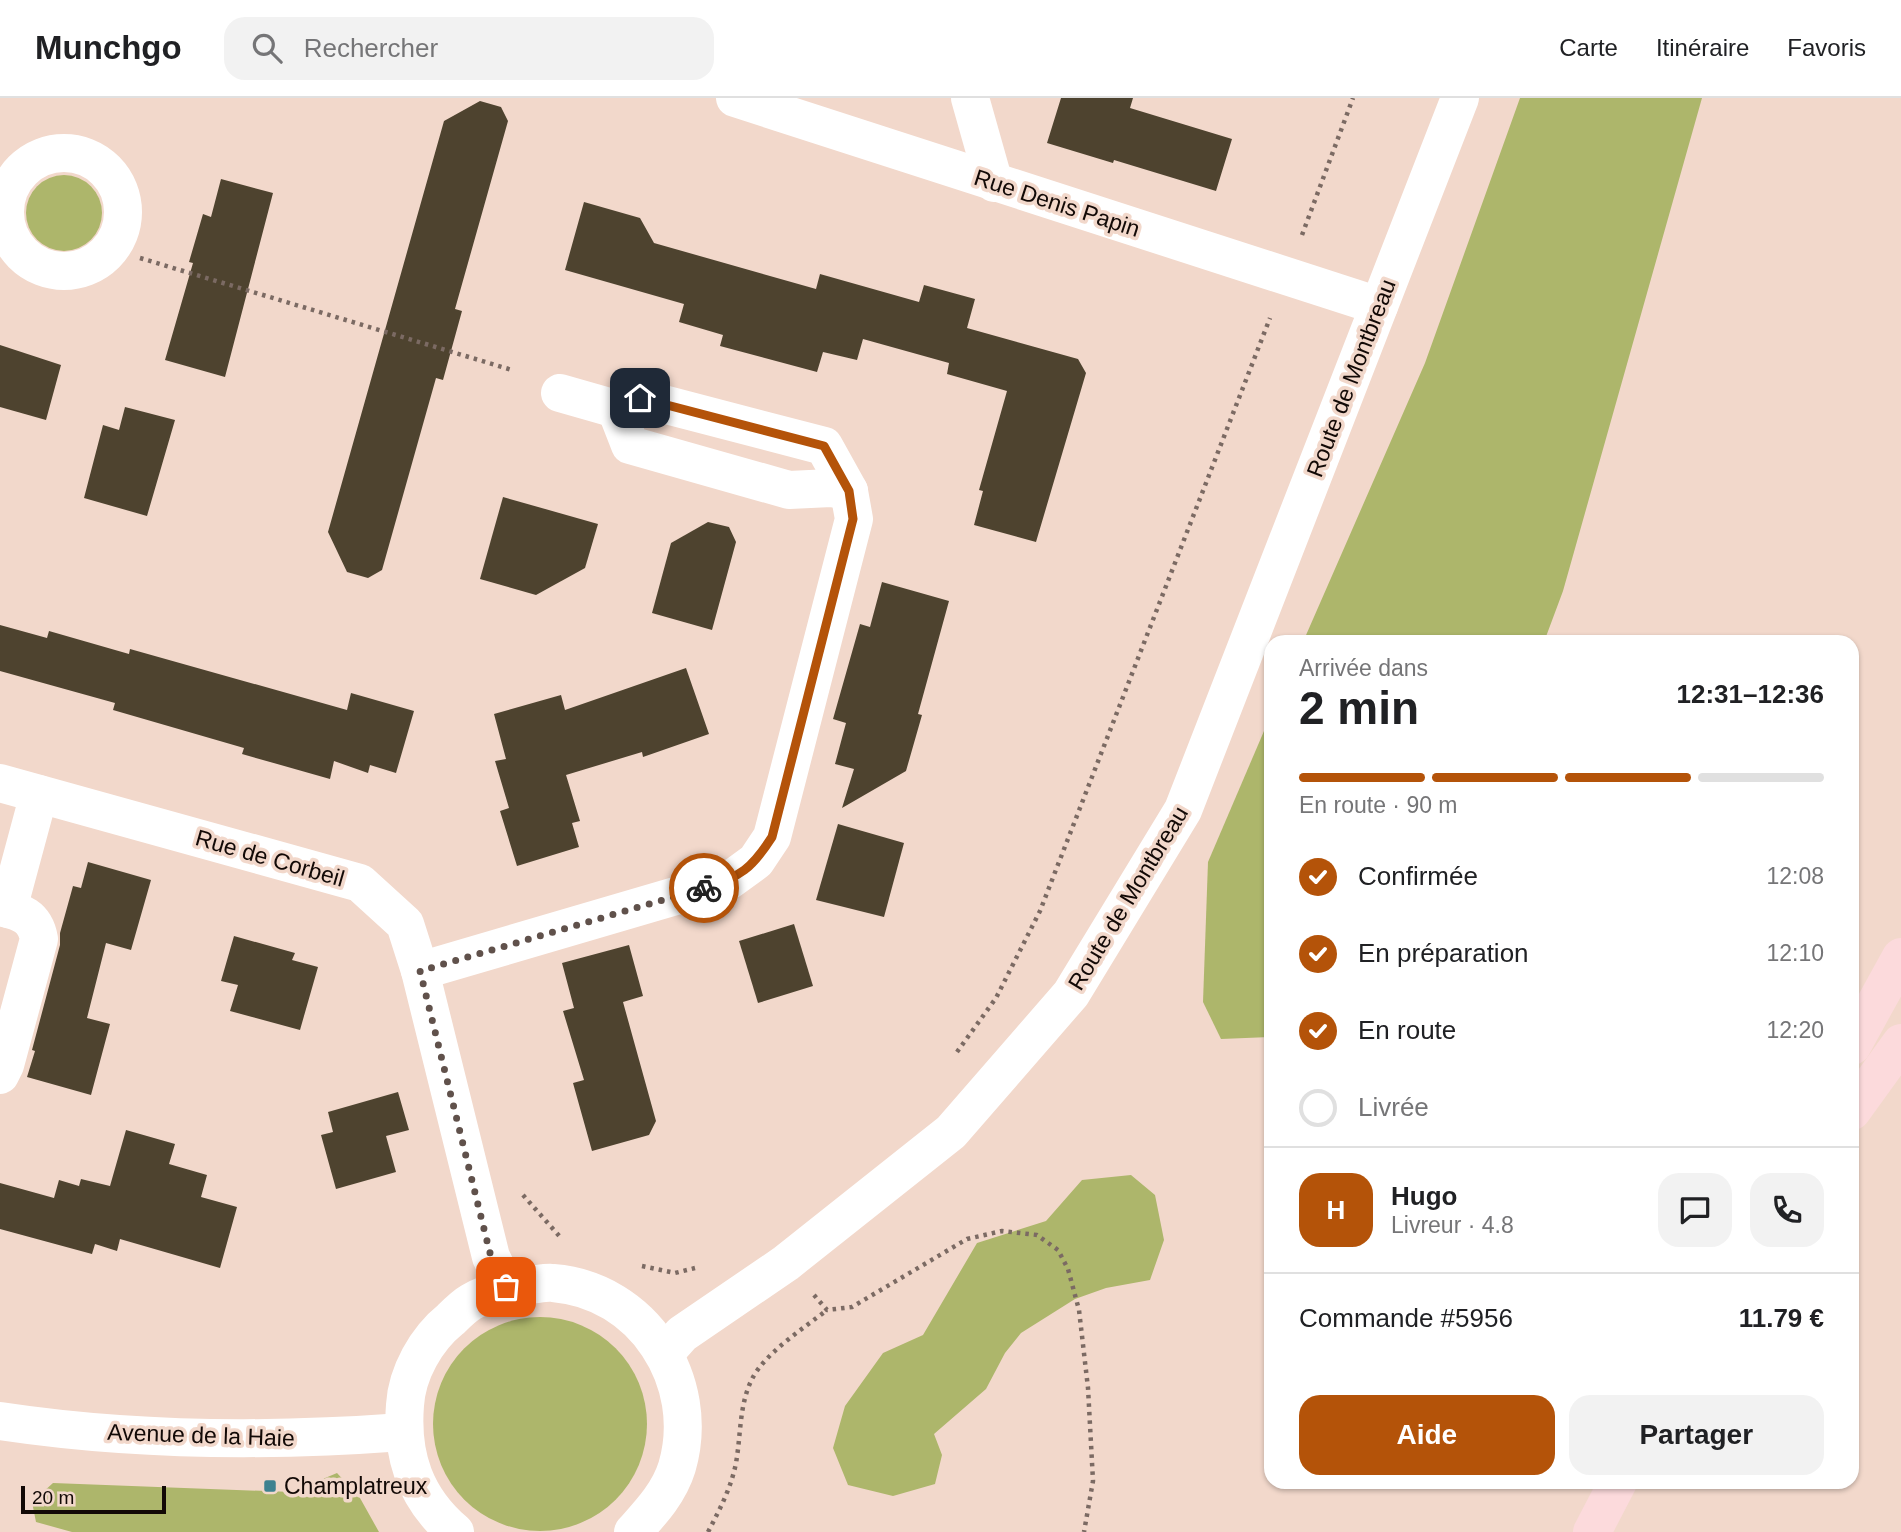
<!DOCTYPE html>
<html lang="fr">
<head>
<meta charset="utf-8">
<style>
  :root { --surface:#fff; --page:#f2f2f2; --text:#202124; --muted:#757577; --line:#e0e0e0; --accent:#b45309 }
  body { margin:0; font-family:Helvetica,sans-serif; background:var(--page); color:var(--text); height:100vh; display:flex; flex-direction:column; font-size:26px; white-space:nowrap }
  * { box-sizing:border-box; margin:0 }
  p { font-size:23px; color:var(--muted) }
  .icon { flex:none; width:38px; height:38px; fill:none; stroke:currentColor; stroke-width:2; stroke-linecap:round; stroke-linejoin:round }
  .map { position:relative; flex:1; overflow:hidden }
  .panel { position:absolute; left:1264px; top:537px; width:595px; height:854px; display:flex; flex-direction:column; background:var(--surface); border-radius:21px; box-shadow:0 2px 5px #0004 }
  .panel>* { flex:none }
  .scale { position:absolute; left:21px; bottom:18px; width:145px; box-sizing:border-box; padding-left:7px; border:4px solid #120906; border-top:0; font-size:19px; line-height:24px; white-space:nowrap; color:#120906; -webkit-text-stroke:5px #f2d8cb; paint-order:stroke }
  .pin { position:absolute; display:grid; place-items:center; width:60px; height:60px; color:#fff; margin:-30px; border-radius:14px; box-shadow:0 4px 10px #0006 }
  .courier { position:absolute; display:grid; place-items:center; width:70px; height:70px; margin:-35px; border:5px solid #b45309; border-radius:50%; background:#fff; color:#222; box-shadow:0 2px 9px #0007 }
  .summary em { font-style:normal; font-weight:700 }
  .summary div { display:flex; flex-direction:column-reverse }
  .summary { display:flex; align-items:center; justify-content:space-between; height:119px; padding:0 35px }
  h1 { font-size:46px; font-weight:700; line-height:52px }
  .bar { display:grid; grid-template-columns:repeat(4,1fr); gap:10px 7px; align-content:center; height:84px; padding:0 35px }
  .bar i { height:9px; border-radius:5px; background:var(--line) }
  .bar .current { background:var(--accent) }
  .bar p { grid-column:span 4 }
  .line { display:flex; align-items:center; gap:18px; padding:0 35px; border-top:2px solid var(--line) }
  .line div { flex:1 }
  .round { display:grid; place-items:center; flex:none; width:74px; height:74px; border-radius:21px; background:var(--page) }
  ol { padding:0 35px; list-style:none }
  li { display:flex; align-items:center; gap:21px; height:77px }
  li p { margin-inline-start:auto }
  li .icon { padding:7px; border-radius:50%; background:var(--accent); color:#fff; stroke-width:4 }
  li:last-child { color:var(--muted) }
  li i { width:38px; height:38px; border:4px solid var(--line); border-radius:50% }
  .button { display:flex; gap:14px; margin-top:auto; padding:14px 35px }
  .button a { flex:1; height:80px; border-radius:21px; background:var(--accent); color:#fff; font-size:28px; font-weight:700; line-height:80px; text-align:center }
  .button a+a { background:var(--page); color:var(--text) }
  header { display:flex; align-items:center; gap:42px; box-sizing:border-box; height:98px; padding:0 35px; background:var(--surface); border-bottom:2px solid var(--line) }
  header strong { font-size:33px }
  nav { display:flex; gap:38px; margin-inline-start:auto; font-size:24px }
  .search { width:490px; height:63px; background:var(--page); display:flex; align-items:center; gap:18px; box-sizing:border-box; padding:0 24px; border-radius:21px; color:var(--muted); font-size:26px }
  .map>svg:first-child { display:block }
  .green { fill:#adb66b }
  .building { fill:#4e432f }
  .lines { fill:none; stroke-linecap:round; stroke-linejoin:round }
  .path { stroke:#7b6a63; stroke-width:4.5; stroke-dasharray:3.5 5; stroke-linecap:butt }
  .minor { stroke:#fff; stroke-width:38 }
  .tertiary { stroke:#fff; stroke-width:38 }
  .primary { stroke:#fcdadc; stroke-width:38 }
  .done { stroke:#60514b; stroke-width:7; stroke-dasharray:0 12.6 }
  .route { stroke:#b45309; stroke-width:9 }
  .poi-dot { fill:#3e8290; stroke:#f2d8cb; stroke-width:2.5 }
  .labels { text-anchor:middle; dominant-baseline:central; stroke-width:7; stroke-linejoin:round; paint-order:stroke }
  .street-label { font-size:23px; fill:#120906; stroke:#f2d8cb }
  .poi-label { font-size:23px; fill:#120906; stroke:#f2d8cb; text-anchor:start }
</style>
</head>
<body>
<header>
<strong>Munchgo</strong>
<div class="search"><svg class="icon" aria-label="search" viewBox="0 0 24 24"><circle cx="10" cy="10" r="6"/><path d="M15 15l6 6"/></svg>Rechercher</div>
<nav><a>Carte</a><a>Itinéraire</a><a>Favoris</a></nav>
</header>
<div class="map">
<svg width="1901" height="1434" viewBox="0 0 1901 1434">
  <rect width="100%" height="100%" fill="#f2d8cb"/>
  <g class="green">
    <path d="M 1520,0 L 1702,0 L 1563,493 L 1544,544 L 1303,544 L 1425,265 Z"/>
    <circle cx="64" cy="115" r="38"/>
    <path d="M 1270,619 L 1270,939 L 1221,941 L 1203,904 L 1208,764 Z"/>
    <path d="M 1131,1077 L 1155,1097 L 1164,1142 L 1150,1182 L 1106,1190 L 1075,1201 L 1021,1235 L 1005,1255 L 986,1291 L 934,1336 L 942,1357 L 935,1386 L 893,1398 L 848,1387 L 833,1350 L 845,1308 L 883,1255 L 923,1237 L 977,1145 L 1046,1123 L 1082,1082 Z"/>
    <circle cx="540" cy="1326" r="107"/>
    <path d="M 337,1375 L 360,1400 L 379,1434 L 72,1434 L 36,1424 L 32,1404 L 53,1385 L 292,1394 Z"/>
  </g>
  <g class="building">
    <path d="M 1061,0 L 1133,0 L 1130,10 L 1232,41 L 1216,93 L 1114,62 L 1113,65 L 1047,45 Z"/>
    <path d="M 480,3 L 501,9 L 508,23 L 455,211 L 462,213 L 443,282 L 436,280 L 382,472 L 368,480 L 347,474 L 328,434 L 444,23 Z"/>
    <path d="M 221,81 L 273,95 L 225,279 L 165,262 L 193,165 L 189,164 L 203,116 L 211,119 Z"/>
    <path d="M 584,104 L 640,120 L 654,145 L 816,191 L 820,176 L 919,204 L 924,187 L 975,201 L 967,230 L 1078,261 L 1086,275 L 1036,444 L 974,427 L 983,393 L 979,392 L 1007,293 L 947,276 L 949,265 L 863,241 L 857,262 L 823,254 L 817,274 L 720,248 L 723,237 L 679,224 L 684,206 L 565,172 Z"/>
    <path d="M 0,247 L 61,267 L 46,322 L 0,309 Z"/>
    <path d="M 125,309 L 175,322 L 147,418 L 84,400 L 103,327 L 119,332 Z"/>
    <path d="M 503,399 L 598,426 L 585,470 L 536,497 L 480,481 Z"/>
    <path d="M 708,424 L 729,429 L 736,444 L 712,532 L 652,515 L 671,445 Z"/>
    <path d="M 882,484 L 949,503 L 918,616 L 922,617 L 906,673 L 842,710 L 854,671 L 835,666 L 846,625 L 833,621 L 860,526 L 870,529 Z"/>
    <path d="M 0,527 L 47,540 L 49,533 L 129,556 L 130,551 L 347,612 L 351,595 L 414,613 L 396,675 L 370,667 L 368,675 L 334,663 L 330,681 L 242,656 L 244,650 L 113,612 L 115,605 L 0,573 Z"/>
    <path d="M 686,570 L 709,636 L 643,659 L 642,654 L 566,677 L 580,723 L 572,725 L 579,749 L 517,768 L 500,713 L 509,710 L 495,663 L 506,661 L 494,616 L 561,597 L 565,612 Z"/>
    <path d="M 838,726 L 904,745 L 884,819 L 816,802 Z"/>
    <path d="M 88,764 L 151,782 L 131,852 L 106,845 L 87,920 L 110,926 L 91,997 L 27,979 L 35,953 L 32,952 L 60,847 L 60,835 L 73,788 L 81,790 Z"/>
    <path d="M 794,826 L 813,888 L 758,905 L 739,843 Z"/>
    <path d="M 234,838 L 295,855 L 292,862 L 318,869 L 300,932 L 230,913 L 238,887 L 221,883 Z"/>
    <path d="M 629,847 L 643,898 L 623,904 L 656,1023 L 649,1037 L 592,1053 L 573,985 L 584,982 L 563,913 L 574,910 L 562,865 Z"/>
    <path d="M 398,994 L 409,1032 L 386,1038 L 396,1074 L 336,1091 L 321,1037 L 333,1034 L 328,1014 Z"/>
    <path d="M 126,1032 L 175,1046 L 169,1066 L 207,1077 L 201,1099 L 237,1109 L 220,1170 L 120,1141 L 117,1153 L 95,1146 L 92,1156 L 0,1131 L 0,1085 L 54,1100 L 59,1082 L 79,1088 L 81,1081 L 110,1088 Z"/>
  </g>
  <g class="lines">
    <g class="path">
      <path d="M 1302,137 L 1353,0"/>
      <path d="M 140,160 L 512,272"/>
      <path d="M 957,954 L 996,900 L 1040,813 L 1270,220"/>
      <path d="M 523,1097 L 561,1140"/>
      <path d="M 642,1168 L 675,1175 L 695,1170"/>
      <path d="M 814,1197 L 827,1212 L 852,1209 L 967,1141 L 1002,1133 L 1037,1137 L 1058,1152 L 1068,1171 L 1079,1212 L 1088,1290 L 1093,1383 L 1084,1434"/>
      <path d="M 708,1434 C 720,1411 731,1390 736,1365 C 741,1337 739,1307 752,1281 C 765,1255 804,1230 827,1212"/>
    </g>
    <g class="minor">
      <path d="M 735,0 L 1379,208"/>
      <path d="M 970,0 L 994,85"/>
      <circle cx="64" cy="114" r="59"/>
      <path d="M 616,311 L 630,347 L 789,392 L 831,390 L 849,393"/>
      <path d="M 0,685 L 360,785 L 405,826 L 420,873 L 491,1159 L 506,1189"/>
      <path d="M 0,809 C 21,814 35,818 39,841 L 5,967 L 0,977"/>
      <path d="M 8,811 L 39,696"/>
      <path d="M 420,873 L 730,782 L 756,763 L 772,739 L 854,421 L 849,393 L 824,348 L 640,300 L 616,311 L 560,295"/>
    </g>
    <g class="tertiary">
      <path d="M 665,1255 L 682,1236 L 786,1165 L 951,1034 L 1071,896 L 1183,712 L 1460,0"/>
      <path d="M 0,1323 C 133,1343 269,1344 403,1334"/>
      <path d="M 455,1434 C 415,1400 401,1358 405,1307 C 407,1275 426,1241 451,1221 C 457,1215 464,1208 471,1204 C 488,1194 508,1189 527,1187 C 535,1187 545,1184 553,1185 C 643,1192 702,1283 677,1369 C 669,1395 651,1414 633,1434"/>
    </g>
    <g class="primary">
      <path d="M 1852,948 L 1901,859"/>
      <path d="M 1852,1013 L 1901,945"/>
      <path d="M 1592,1434 L 1618,1384"/>
    </g>
  </g>
  <g class="lines">
    <path class="done" d="M 506,1189 L 491,1159 L 420,873 L 704,790"/>
    <path class="route" d="M 640,300 L 824,348 L 849,393 L 853,421 L 772,739 C 752,770 741,779 704,790"/>
  </g>
  <rect class="poi-dot" x="263" y="1381" width="14" height="14" rx="3.5"/>
  <g class="labels">
    <g class="street-label">
      <text transform="translate(1057 105) rotate(18)">Rue Denis Papin</text>
      <text transform="translate(1351 280) rotate(-69)">Route de Montbreau</text>
      <text transform="translate(270 760) rotate(16)">Rue de Corbeil</text>
      <text transform="translate(1128 800) rotate(-59)">Route de Montbreau</text>
      <text transform="translate(201 1337) rotate(2)">Avenue de la Haie</text>
    </g>
    <g class="poi-label">
      <text x="284" y="1388">Champlatreux</text>
    </g>
  </g>
</svg>
<div class="scale">20 m</div>
<div class="pin" style="left:506px;top:1189px;background:#ea580c"><svg class="icon" aria-label="bag" viewBox="0 0 24 24"><path d="M5 8h14l-1 12H6zM9 8a3 3 0 0 1 6 0"/></svg></div>
<div class="pin" style="left:640px;top:300px;background:#1f2937"><svg class="icon" aria-label="home" viewBox="0 0 24 24"><path d="M3 11l9-7 9 7M6 9v11h12V9"/></svg></div>
<div class="courier" style="left:704px;top:790px"><svg class="icon" aria-label="bike" viewBox="0 0 24 24"><circle cx="6" cy="16" r="4"/><circle cx="18" cy="16" r="4"/><path d="M6 16l4-8h5l3 8M10 8l3 8H6M13 5h3"/></svg></div>
<section class="panel">
<div class="summary"><div><h1>2 min</h1><p>Arrivée dans</p></div><em>12:31–12:36</em></div>
<div class="bar"><i class="current"></i><i class="current"></i><i class="current"></i><i></i><p>En route · 90 m</p></div>
<ol>
<li><svg class="icon" aria-label="check" viewBox="0 0 24 24"><path d="M5 12l5 5 9-10"/></svg>Confirmée<p>12:08</p></li>
<li><svg class="icon" aria-label="check" viewBox="0 0 24 24"><path d="M5 12l5 5 9-10"/></svg>En préparation<p>12:10</p></li>
<li><svg class="icon" aria-label="check" viewBox="0 0 24 24"><path d="M5 12l5 5 9-10"/></svg>En route<p>12:20</p></li>
<li><i></i>Livrée</li>
</ol>
<div class="line" style="height:126px"><b class="round" style="background:var(--accent);color:#fff">H</b><div><b>Hugo</b><p>Livreur · 4.8</p></div><a class="round"><svg class="icon" aria-label="chat" viewBox="0 0 24 24"><path d="M4 5h16v11H9l-5 4z"/></svg></a><a class="round"><svg class="icon" aria-label="phone" viewBox="0 0 24 24"><path d="M5 4h4l2 5-3 2q2 4 5 5l2-3 5 2v4C11 20 4 13 5 4z"/></svg></a></div>
<div class="line" style="height:91px"><div>Commande #5956</div><b>11.79 €</b></div>
<div class="button"><a>Aide</a><a>Partager</a></div>
</section>
</div>
</body>
</html>
